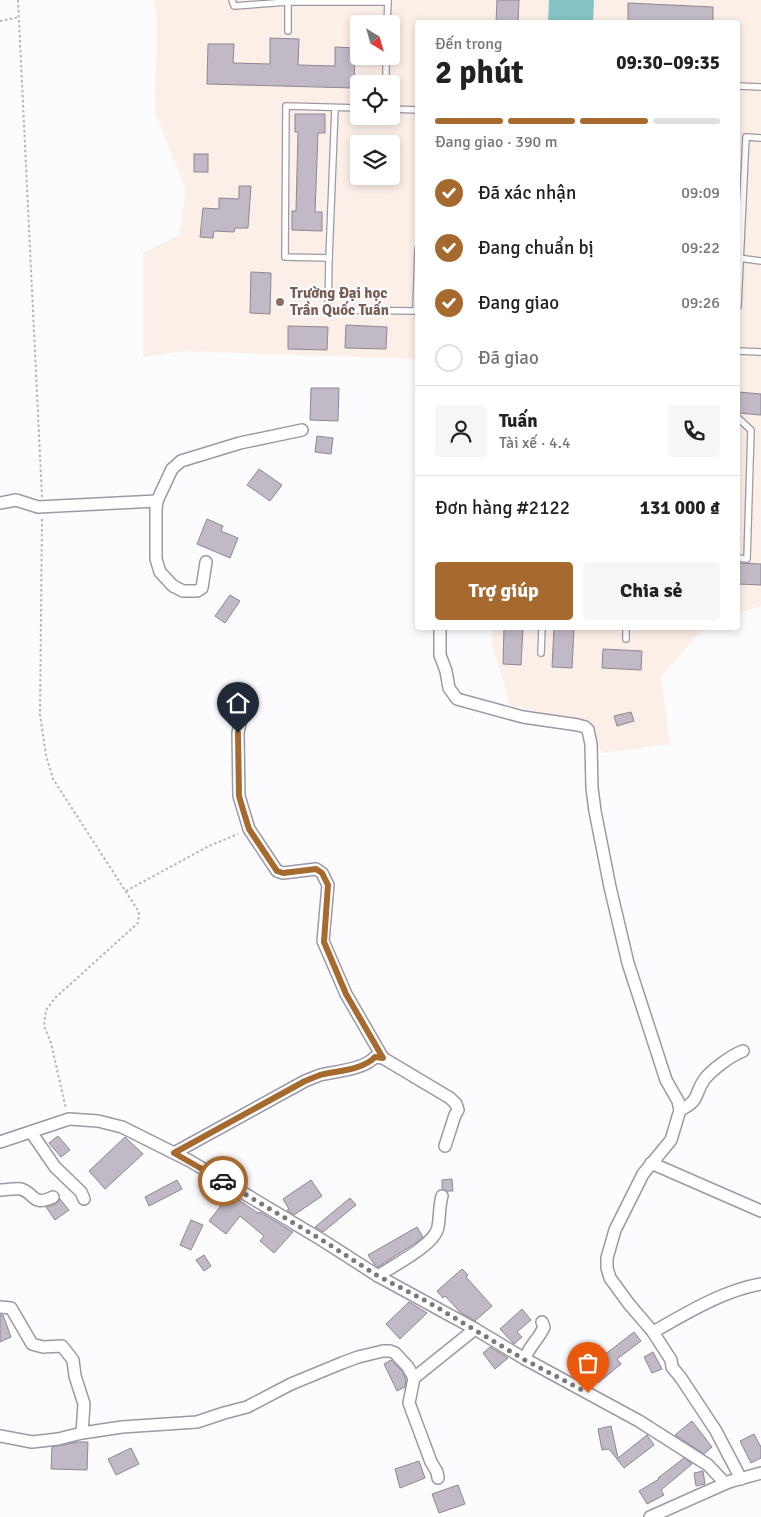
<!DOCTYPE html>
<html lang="vi">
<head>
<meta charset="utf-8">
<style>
  :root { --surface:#fff; --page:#f6f6f6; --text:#222; --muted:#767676; --line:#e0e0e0; --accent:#a76a2e }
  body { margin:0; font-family:Signika,sans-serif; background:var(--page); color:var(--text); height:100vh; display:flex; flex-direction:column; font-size:19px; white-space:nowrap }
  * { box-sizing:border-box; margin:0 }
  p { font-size:16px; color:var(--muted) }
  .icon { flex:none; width:28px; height:28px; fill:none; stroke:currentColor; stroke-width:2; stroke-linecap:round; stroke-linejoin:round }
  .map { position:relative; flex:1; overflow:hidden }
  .sheet { position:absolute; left:415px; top:20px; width:325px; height:610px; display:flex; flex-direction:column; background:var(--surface); border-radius:5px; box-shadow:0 2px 8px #0003 }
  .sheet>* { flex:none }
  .needle { width:32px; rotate:143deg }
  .tools { position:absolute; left:350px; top:15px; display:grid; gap:10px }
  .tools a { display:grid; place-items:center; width:50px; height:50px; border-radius:5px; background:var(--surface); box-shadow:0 2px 8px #0003; font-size:25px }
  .pin { position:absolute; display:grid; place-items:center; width:42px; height:42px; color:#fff; margin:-51px -21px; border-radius:50% 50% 50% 0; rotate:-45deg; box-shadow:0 0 5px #0007 }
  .pin .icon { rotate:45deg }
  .courier { position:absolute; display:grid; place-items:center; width:50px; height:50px; margin:-25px; border:4px solid #a76a2e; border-radius:50%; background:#fff; color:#222; box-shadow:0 1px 6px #0007 }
  .head em { font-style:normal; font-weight:800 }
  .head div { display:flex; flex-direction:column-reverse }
  .head { display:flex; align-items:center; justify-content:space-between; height:85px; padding:0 20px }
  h1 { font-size:32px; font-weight:800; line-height:38px }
  .bar { display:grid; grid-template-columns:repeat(4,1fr); gap:8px 5px; align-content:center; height:60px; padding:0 20px }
  .bar i { height:6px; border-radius:4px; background:var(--line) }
  .bar .current { background:var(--accent) }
  .bar p { grid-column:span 4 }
  .line { display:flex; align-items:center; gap:12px; padding:0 20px; border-top:1px solid var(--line) }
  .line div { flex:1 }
  .round { display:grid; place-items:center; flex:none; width:52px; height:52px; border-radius:5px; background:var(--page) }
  ol { padding:0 20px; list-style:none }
  li { display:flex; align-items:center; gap:15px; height:55px }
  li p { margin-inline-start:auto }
  li .icon { padding:5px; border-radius:50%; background:var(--accent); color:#fff; stroke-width:4 }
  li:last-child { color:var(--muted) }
  li i { width:28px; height:28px; border:2px solid var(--line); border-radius:50% }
  .primary-button { display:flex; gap:10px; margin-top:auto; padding:10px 20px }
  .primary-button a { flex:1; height:58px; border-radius:5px; background:var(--accent); color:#fff; font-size:20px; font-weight:800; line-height:58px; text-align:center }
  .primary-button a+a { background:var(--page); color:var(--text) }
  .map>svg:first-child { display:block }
  .education { fill:#fcefe7; fill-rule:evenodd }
  .water { fill:#84c4c4 }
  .building { fill:#c1b9c6; stroke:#8e8693 }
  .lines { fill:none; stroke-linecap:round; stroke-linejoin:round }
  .service-casing { stroke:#9e98a6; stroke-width:8 }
  .minor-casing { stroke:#9e98a6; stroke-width:14 }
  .path { stroke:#b7b5b9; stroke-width:2; stroke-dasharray:2.5 2.5; stroke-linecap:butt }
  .service { stroke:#fff; stroke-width:5.5 }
  .minor { stroke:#fff; stroke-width:11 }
  .done { stroke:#7b797e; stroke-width:5; stroke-dasharray:0 9 }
  .route { stroke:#a76a2e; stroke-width:6 }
  .education-dot { fill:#8d6e63; stroke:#fcfbfe; stroke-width:2 }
  .labels { text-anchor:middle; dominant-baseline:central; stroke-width:4.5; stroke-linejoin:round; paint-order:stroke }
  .education-label { font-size:15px; font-weight:bold; fill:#785e54; stroke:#fcfbfe; text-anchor:start }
</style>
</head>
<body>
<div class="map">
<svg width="761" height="1517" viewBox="0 0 761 1517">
  <rect width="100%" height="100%" fill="#fcfbfe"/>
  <g class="education">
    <path d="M 153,0 L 761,0 L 761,606 L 738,613 L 738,22 L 418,22 L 417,359 L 184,351 L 143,357 L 143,253 L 179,235 L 186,190 L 155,112 L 157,19 ZM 359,24 L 391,24 L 391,56 L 359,56 ZM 359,84 L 391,84 L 391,116 L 359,116 ZM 359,144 L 391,144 L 391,176 L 359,176 Z"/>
    <path d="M 493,628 L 709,628 L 699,633 L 661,677 L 670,744 L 603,753 L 576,721 L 509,705 L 503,680 L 492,644 Z"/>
  </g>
  <path class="water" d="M 549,0 L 594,0 L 593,22 L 548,22 Z"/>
  <g class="building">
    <path d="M 497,0 L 519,0 L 518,22 L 496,22 Z"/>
    <path d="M 628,3 L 713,7 L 713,22 L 628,22 Z"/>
    <path d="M 270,38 L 299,39 L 298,65 L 335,66 L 335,47 L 355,48 L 354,88 L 207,84 L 208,44 L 234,44 L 233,63 L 270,64 Z"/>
    <path d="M 295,114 L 325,114 L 325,133 L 318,133 L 315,212 L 322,212 L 322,231 L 292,230 L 292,211 L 296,211 L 298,132 L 295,132 Z"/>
    <rect x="194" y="154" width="14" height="18"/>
    <path d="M 239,186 L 251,186 L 248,228 L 235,228 L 234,232 L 214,231 L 213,238 L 200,237 L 203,208 L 219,209 L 219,198 L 239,199 Z"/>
    <path d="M 251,272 L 271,273 L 270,314 L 250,313 Z"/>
    <path d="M 346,325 L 387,327 L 386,349 L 345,348 Z"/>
    <path d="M 288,326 L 328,327 L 327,350 L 288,349 Z"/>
    <path d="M 311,388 L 339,388 L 338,421 L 310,420 Z"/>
    <path d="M 738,392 L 761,394 L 761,415 L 738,413 Z"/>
    <path d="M 317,436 L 333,438 L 331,454 L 315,452 Z"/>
    <path d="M 259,469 L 282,485 L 270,501 L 247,485 Z"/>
    <path d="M 207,519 L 223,526 L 221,531 L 238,538 L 230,558 L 197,544 Z"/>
    <path d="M 738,563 L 761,564 L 761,585 L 738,584 Z"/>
    <path d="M 230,595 L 240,601 L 225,623 L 215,616 Z"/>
    <path d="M 504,628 L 523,628 L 521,665 L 503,664 Z"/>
    <path d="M 554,628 L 574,628 L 572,668 L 552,667 Z"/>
    <path d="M 603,649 L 642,651 L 641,670 L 602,668 Z"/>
    <path d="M 631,712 L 634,721 L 617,726 L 614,716 Z"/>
    <path d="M 58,1136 L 70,1150 L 61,1157 L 49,1143 Z"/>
    <path d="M 125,1137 L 143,1154 L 105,1189 L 89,1171 Z"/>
    <path d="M 452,1179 L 453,1191 L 447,1191 L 442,1189 L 442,1180 Z"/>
    <path d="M 177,1180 L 182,1189 L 149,1206 L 145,1197 Z"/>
    <path d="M 311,1180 L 322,1196 L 294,1215 L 287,1210 L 289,1209 L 283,1199 Z"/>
    <path d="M 230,1194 L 258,1213 L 260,1212 L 293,1232 L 274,1253 L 260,1241 L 264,1236 L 240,1216 L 226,1234 L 209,1221 Z"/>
    <path d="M 350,1198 L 356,1205 L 323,1232 L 315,1227 Z"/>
    <path d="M 60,1199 L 69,1210 L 55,1220 L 46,1207 L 56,1204 Z"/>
    <path d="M 191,1220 L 203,1225 L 191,1250 L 180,1245 Z"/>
    <path d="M 417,1227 L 423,1237 L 417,1242 L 378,1267 L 374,1264 L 368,1255 Z"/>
    <path d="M 204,1255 L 211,1266 L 204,1271 L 196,1260 Z"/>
    <path d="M 462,1269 L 468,1275 L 466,1277 L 492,1306 L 475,1321 L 460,1312 L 445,1296 L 443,1298 L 437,1291 Z"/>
    <path d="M 409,1302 L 427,1313 L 400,1339 L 386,1324 Z"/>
    <path d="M 522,1309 L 531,1320 L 517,1332 L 522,1337 L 514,1344 L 500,1329 Z"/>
    <path d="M 0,1315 L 3,1315 L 11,1337 L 0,1342 Z"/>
    <path d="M 634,1332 L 641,1341 L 617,1359 L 621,1364 L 598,1383 L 586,1369 Z"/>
    <path d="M 490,1347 L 508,1358 L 495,1369 L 483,1353 Z"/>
    <path d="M 653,1352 L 662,1369 L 652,1373 L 644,1357 Z"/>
    <path d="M 391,1360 L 402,1371 L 406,1379 L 405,1387 L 397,1391 L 384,1364 Z"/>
    <path d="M 692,1421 L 712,1447 L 704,1454 L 675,1435 Z"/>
    <path d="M 611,1426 L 618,1458 L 647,1435 L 654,1445 L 624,1468 L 609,1449 L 602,1450 L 598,1429 Z"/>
    <path d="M 754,1434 L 761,1447 L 761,1458 L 751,1463 L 740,1441 Z"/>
    <path d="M 78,1442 L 88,1442 L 87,1470 L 51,1469 L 52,1447 Z"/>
    <path d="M 131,1448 L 139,1464 L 116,1475 L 108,1459 Z"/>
    <path d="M 684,1458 L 692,1464 L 661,1490 L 664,1495 L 647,1504 L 639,1491 L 659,1479 L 658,1478 Z"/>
    <path d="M 419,1461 L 425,1478 L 400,1488 L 395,1469 Z"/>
    <path d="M 703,1471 L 705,1484 L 696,1486 L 694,1473 Z"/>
    <path d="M 458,1485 L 465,1504 L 439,1513 L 432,1494 Z"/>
  </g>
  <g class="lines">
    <defs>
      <g id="service">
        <path d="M 232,0 L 234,6 L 288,2 L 388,2"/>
        <path d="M 387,24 L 388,0"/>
        <path d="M 288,31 L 288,2"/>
        <path d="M 386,84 L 386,56"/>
        <path d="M 738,86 L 761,87"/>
        <path d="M 359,108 L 286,106 L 285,257 L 329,258 L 328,310 L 416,311 L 418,249"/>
        <path d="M 391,109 L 418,110"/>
        <path d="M 329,258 L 335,108"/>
        <path d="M 738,258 L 761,261"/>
        <path d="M 738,306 L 746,137 L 761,138"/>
        <path d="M 738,351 L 761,352"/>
        <path d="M 738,418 L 751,430 L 747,559 L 738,558"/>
        <path d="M 626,639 L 626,628"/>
        <path d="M 541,653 L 542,628"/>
      </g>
      <g id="minor">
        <path d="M 0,503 L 16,500 L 38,507 L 157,501"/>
        <path d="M 206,562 L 202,588 L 197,591 L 183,591 L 173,586 L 160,572 L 156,559 L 156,510 L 157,501 L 172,469 L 181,461 L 240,443 L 302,430"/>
        <path d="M 440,628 L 440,655 L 446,671 L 449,688 L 457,699 L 523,717 L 578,725 L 585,727 L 588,730 L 591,744 L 592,788 L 595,811 L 610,887 L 628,963 L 666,1080 L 678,1101 L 680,1110 L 671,1140 L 643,1174 L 615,1230 L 607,1258 L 607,1268 L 610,1278 L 629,1304 L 653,1332 L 671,1360 L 672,1367 L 681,1378 L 716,1431 L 741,1479"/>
        <path d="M 245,699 L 238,733 L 239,796 L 249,829 L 277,871 L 283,873 L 316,869 L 322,873 L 328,885 L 323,941 L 346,994 L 383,1058"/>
        <path d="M 680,1110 C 701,1100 694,1094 704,1080 C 711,1070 732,1055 743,1051"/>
        <path d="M 31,1132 L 55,1167 L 81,1192 L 84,1199"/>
        <path d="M 0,1142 L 69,1119 L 98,1121 L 122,1127 L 190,1161 L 322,1240 L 378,1276 L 475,1329 L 525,1359 L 639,1421 L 708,1465 L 725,1483 L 761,1473"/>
        <path d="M 174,1153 L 305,1081 C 310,1079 315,1077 320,1075 C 336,1071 363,1070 375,1057 L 383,1058 L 450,1098 L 456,1104 L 458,1110 L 455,1115 L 445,1146"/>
        <path d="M 651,1163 L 761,1211"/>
        <path d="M 0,1190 C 6,1190 15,1188 21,1189 C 35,1193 32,1207 53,1197"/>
        <path d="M 378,1276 C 394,1265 435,1245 438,1227 C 440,1216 439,1206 442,1196"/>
        <path d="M 0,1307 L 11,1308 L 32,1344 L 43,1347 L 62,1346 L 73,1360 L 75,1376 L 84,1404 L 82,1433"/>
        <path d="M 653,1332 C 687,1313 722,1291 761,1284"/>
        <path d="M 525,1359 C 528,1347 539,1339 544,1327 L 542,1322"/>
        <path d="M 414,1378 L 475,1329"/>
        <path d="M 0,1436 L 32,1442 L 58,1439 L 82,1433 L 122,1427 L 197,1422 L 224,1413 L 247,1407 L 291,1384 L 342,1363 L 358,1357 L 383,1351 L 390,1351 L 395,1353 L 408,1367 L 414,1378 L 409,1403 L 431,1462 L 437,1472 L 438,1478"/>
        <path d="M 650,1517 L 731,1481"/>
      </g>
    </defs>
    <use href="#service" class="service-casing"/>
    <use href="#minor" class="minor-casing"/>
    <g class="path">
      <path d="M 18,0 L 42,497"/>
      <path d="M 0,21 L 19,17"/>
      <path d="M 42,519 L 40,715 L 46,755 L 53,779 L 139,912 L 138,923 L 55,998 L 46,1010 L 44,1026 L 51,1043 L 66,1109"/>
      <path d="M 126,891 L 209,846 L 238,834"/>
    </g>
    <use href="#service" class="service"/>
    <use href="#minor" class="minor"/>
  </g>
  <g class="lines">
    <path class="done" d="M 223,1181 L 322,1240 L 378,1276 L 428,1302 L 525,1360 L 588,1393"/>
    <path class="route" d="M 223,1181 L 174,1153 L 305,1081 C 310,1079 315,1077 320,1075 C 336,1071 363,1070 375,1057 L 383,1058 L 346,994 L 324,942 L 328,885 L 322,873 L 316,869 L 283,873 L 277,871 L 249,829 L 244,813 L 239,796 L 238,733"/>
  </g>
  <circle class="education-dot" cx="280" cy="302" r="5"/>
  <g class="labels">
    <g class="education-label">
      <text x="290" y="293">Trường Đại học<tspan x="290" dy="17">Trần Quốc Tuấn</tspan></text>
    </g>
  </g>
</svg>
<div class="tools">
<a><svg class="needle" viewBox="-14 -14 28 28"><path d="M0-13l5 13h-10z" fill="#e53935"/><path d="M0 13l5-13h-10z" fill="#767676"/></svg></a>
<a><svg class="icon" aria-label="locate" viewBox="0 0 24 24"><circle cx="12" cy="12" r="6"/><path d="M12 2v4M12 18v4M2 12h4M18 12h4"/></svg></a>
<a><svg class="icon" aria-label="layers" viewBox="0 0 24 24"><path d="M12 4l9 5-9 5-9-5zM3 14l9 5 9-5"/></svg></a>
</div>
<div class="pin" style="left:588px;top:1393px;background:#ea580c"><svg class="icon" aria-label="bag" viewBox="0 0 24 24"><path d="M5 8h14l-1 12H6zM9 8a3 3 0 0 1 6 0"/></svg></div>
<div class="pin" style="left:238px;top:733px;background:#1f2937"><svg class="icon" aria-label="home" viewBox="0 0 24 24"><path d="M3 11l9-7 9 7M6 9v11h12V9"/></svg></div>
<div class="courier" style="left:223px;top:1181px"><svg class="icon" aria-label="car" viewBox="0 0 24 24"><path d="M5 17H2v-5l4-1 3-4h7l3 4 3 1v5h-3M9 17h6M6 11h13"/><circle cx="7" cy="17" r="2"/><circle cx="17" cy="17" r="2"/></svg></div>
<section class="sheet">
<div class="head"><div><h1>2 phút</h1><p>Đến trong</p></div><em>09:30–09:35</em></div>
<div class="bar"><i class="current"></i><i class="current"></i><i class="current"></i><i></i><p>Đang giao · 390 m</p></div>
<ol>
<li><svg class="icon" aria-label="check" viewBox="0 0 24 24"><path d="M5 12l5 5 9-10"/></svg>Đã xác nhận<p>09:09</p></li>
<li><svg class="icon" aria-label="check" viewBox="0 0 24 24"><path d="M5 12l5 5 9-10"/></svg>Đang chuẩn bị<p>09:22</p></li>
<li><svg class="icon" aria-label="check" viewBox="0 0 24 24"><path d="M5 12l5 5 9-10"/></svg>Đang giao<p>09:26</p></li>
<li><i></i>Đã giao</li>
</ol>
<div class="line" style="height:90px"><a class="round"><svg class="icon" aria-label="person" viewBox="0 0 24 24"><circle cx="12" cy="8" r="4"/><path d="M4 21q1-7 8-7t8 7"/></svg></a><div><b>Tuấn</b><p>Tài xế · 4.4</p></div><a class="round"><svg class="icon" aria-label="phone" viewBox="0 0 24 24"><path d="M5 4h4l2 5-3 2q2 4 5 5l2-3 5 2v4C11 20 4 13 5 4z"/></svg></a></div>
<div class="line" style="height:65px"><div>Đơn hàng #2122</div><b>131 000 ₫</b></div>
<div class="primary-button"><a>Trợ giúp</a><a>Chia sẻ</a></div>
</section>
</div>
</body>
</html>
